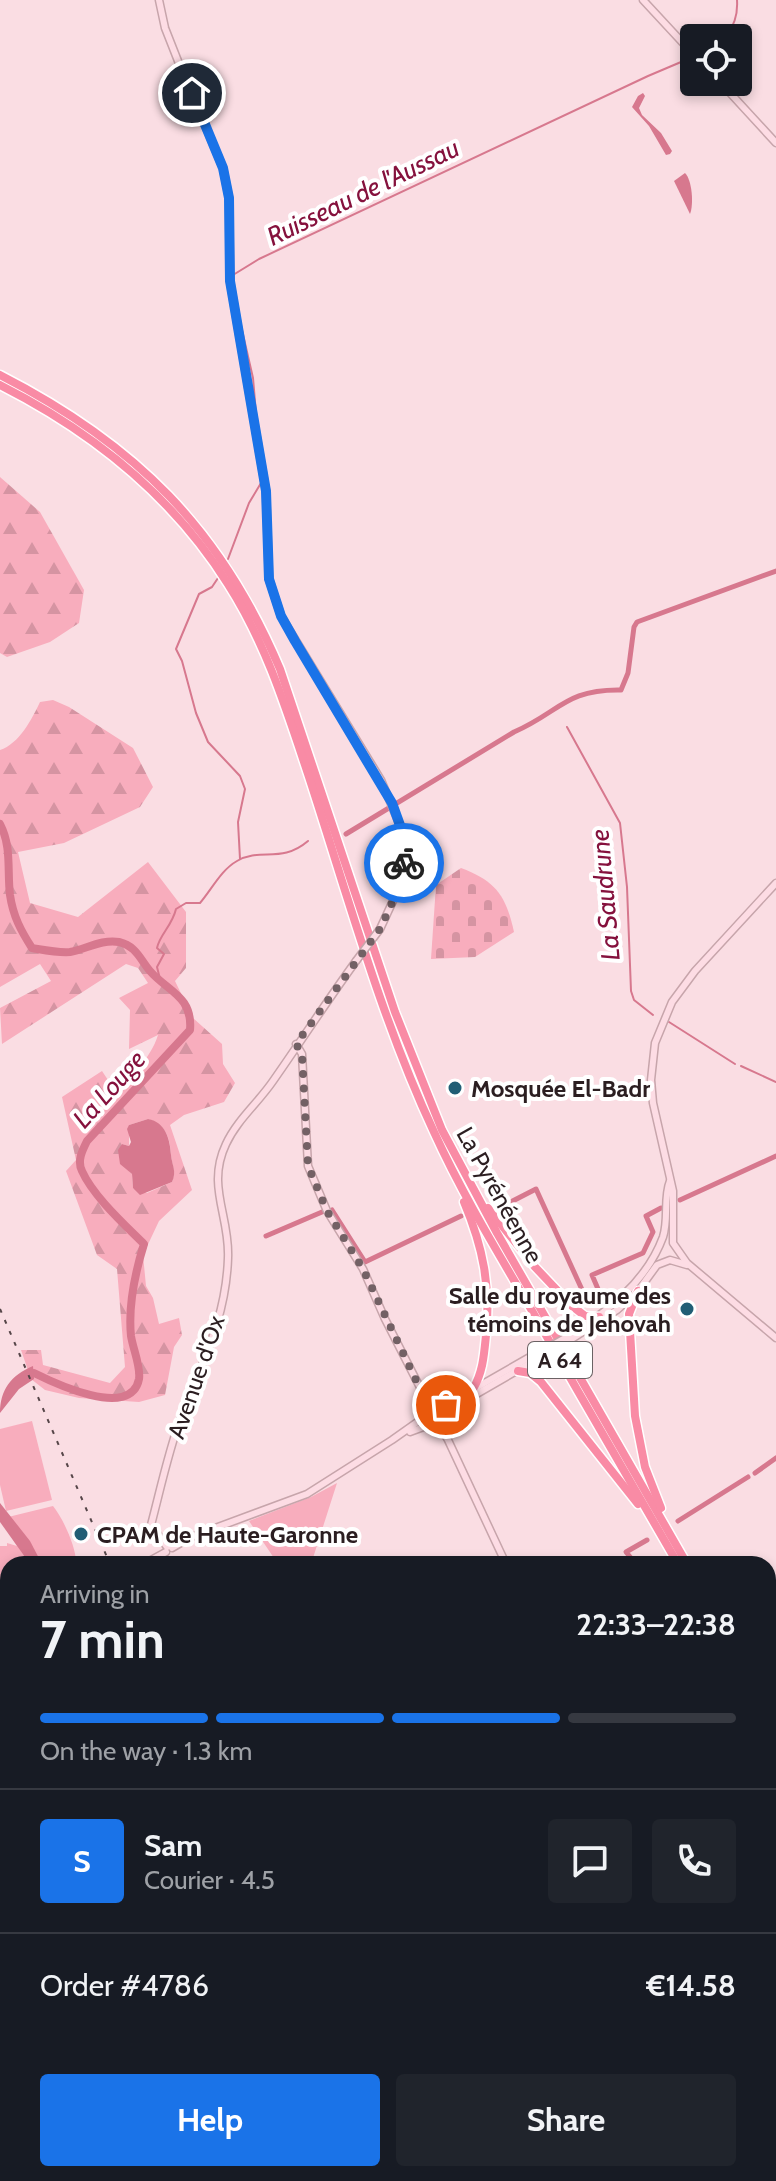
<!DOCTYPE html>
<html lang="en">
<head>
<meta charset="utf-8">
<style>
  :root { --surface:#171b24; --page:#20242c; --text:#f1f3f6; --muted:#9ea1a6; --line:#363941; --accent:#1a73e8 }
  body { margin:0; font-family:Cabin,sans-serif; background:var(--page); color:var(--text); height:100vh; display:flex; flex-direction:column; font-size:30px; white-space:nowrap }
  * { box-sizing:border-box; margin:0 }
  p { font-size:26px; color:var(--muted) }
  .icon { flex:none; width:44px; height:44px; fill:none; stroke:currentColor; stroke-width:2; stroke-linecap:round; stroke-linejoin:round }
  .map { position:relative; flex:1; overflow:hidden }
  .drawer { position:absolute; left:0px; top:1556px; width:776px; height:626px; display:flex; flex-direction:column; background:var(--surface); border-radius:24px 24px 0 0; box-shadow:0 4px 12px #0003 }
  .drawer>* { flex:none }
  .tools { position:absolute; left:680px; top:24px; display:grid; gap:16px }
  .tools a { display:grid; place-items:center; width:72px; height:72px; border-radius:8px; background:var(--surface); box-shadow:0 4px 12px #0003; font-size:40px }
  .pin { position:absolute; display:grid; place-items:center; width:68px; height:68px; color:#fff; margin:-34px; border:4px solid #fff; border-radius:50%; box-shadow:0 2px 8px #0007 }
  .courier { position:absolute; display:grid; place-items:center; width:80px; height:80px; margin:-40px; border:6px solid #1a73e8; border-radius:50%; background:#fff; color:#222; box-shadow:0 2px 10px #0007 }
  .headline em { font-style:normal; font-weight:800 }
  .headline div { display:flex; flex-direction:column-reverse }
  .headline { display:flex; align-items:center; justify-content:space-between; height:136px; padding:0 40px }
  h1 { font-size:52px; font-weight:800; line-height:60px }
  .bar { display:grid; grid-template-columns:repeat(4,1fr); gap:12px 8px; align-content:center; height:96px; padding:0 40px }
  .bar i { height:10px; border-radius:6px; background:var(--line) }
  .bar .selected { background:var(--accent) }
  .bar p { grid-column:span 4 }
  .line { display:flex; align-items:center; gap:20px; padding:0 40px; border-top:2px solid var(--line) }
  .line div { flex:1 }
  .round { display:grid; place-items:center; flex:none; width:84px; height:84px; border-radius:8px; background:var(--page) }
  .action { display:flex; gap:16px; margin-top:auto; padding:16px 40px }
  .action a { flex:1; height:92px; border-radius:8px; background:var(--accent); color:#fff; font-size:32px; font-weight:800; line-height:92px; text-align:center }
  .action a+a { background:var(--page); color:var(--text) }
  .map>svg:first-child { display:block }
  .forest { fill:url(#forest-firs); fill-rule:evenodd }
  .cemetery { fill:url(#cemetery-stones) }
  .park { fill:#f8adbd }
  .water { fill:#d7788e }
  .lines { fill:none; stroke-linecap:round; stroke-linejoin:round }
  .stream { stroke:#d7788e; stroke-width:2 }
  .canal { stroke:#d7788e; stroke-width:5 }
  .river { stroke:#d7788e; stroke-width:8 }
  .secondary-casing { stroke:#c7a5ab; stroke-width:9 }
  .highway-casing { stroke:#fff; stroke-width:11 }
  .secondary { stroke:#fddce4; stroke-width:6 }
  .highway { stroke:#f98ba5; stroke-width:8 }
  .rail { stroke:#554548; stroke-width:2; stroke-dasharray:4 8; stroke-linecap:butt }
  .secondary-bridge-casing { stroke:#c7a5ab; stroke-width:9; stroke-linecap:butt }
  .secondary-bridge { stroke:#fddce4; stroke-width:6 }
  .done { stroke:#736165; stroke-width:8; stroke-dasharray:0 14.4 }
  .route { stroke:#1a73e8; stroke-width:10 }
  .poi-dot { fill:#215e75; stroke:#fff; stroke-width:3 }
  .labels { text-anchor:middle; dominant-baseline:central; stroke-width:8; stroke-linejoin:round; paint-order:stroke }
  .shield { fill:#fff; stroke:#6b6264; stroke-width:2 }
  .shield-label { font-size:22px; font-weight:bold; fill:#2b1e21 }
  .poi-label { font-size:24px; font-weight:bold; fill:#2b1e21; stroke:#fff; text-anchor:start }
  .street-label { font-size:24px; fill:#2b1e21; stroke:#fff }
  .water-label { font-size:26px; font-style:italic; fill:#85113d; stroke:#fff }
</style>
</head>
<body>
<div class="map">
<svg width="776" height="2181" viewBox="0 0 776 2181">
  <defs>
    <pattern id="forest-firs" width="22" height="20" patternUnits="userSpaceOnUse" patternTransform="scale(2)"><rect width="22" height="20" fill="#f8adbd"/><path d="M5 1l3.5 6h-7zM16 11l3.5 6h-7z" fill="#d594a2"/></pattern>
    <pattern id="cemetery-stones" width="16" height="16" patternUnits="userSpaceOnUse" patternTransform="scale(2)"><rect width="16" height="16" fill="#f8adbd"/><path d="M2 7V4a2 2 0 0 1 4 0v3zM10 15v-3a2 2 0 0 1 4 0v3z" fill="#d594a2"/></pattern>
  </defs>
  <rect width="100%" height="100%" fill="#fadde3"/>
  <g class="forest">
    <path d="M 0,477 L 40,512 L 84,590 L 79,623 L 50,642 L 7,657 L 0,653 Z"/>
    <path d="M 53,700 L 69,707 L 133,748 L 153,787 L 140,807 L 64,843 L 18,852 L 30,903 L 78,917 L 148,862 L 186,912 L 186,968 L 175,981 L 193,1018 L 222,1044 L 223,1064 L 235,1083 L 224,1102 L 184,1115 L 170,1125 L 192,1190 L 159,1221 L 143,1255 L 146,1286 L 153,1298 L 159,1324 L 179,1318 L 182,1335 L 174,1347 L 165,1395 L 139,1402 L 79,1398 L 45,1390 L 31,1379 L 21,1350 L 41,1350 L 43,1365 L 110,1383 L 125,1367 L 117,1269 L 97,1255 L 66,1171 L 76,1160 L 62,1097 L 102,1071 L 108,1080 L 107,1094 L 109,1096 C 128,1082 151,1058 158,1035 L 129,1049 L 130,1010 L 119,998 L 148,983 L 138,968 L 126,964 L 2,1044 L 0,1008 L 51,981 L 40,964 L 0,987 L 0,750 C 19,744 32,719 40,702 ZM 148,1119 C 167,1125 170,1139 171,1155 C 172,1166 176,1170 172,1182 L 147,1193 L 133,1188 L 132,1174 C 120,1163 117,1161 122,1144 L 129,1146 L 129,1125 Z"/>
  </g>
  <path class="cemetery" d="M 461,868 C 496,881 506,896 514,932 L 475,957 L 431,959 L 436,885 Z"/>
  <g class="park">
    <path d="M 32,1421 L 52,1500 L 6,1511 L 0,1485 L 0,1429 Z"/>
    <path d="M 337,1483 L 313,1558 L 303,1564 L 278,1564 L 249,1521 L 311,1497 Z"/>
    <path d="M 53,1506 C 63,1518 77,1549 76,1564 L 8,1564 L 8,1599 L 3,1603 L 0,1601 L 0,1546 L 7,1546 L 7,1543 L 17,1546 L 0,1519 Z"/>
    <path d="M 8,1801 L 8,1890 L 0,1892 L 0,1814 Z"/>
  </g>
  <g class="water">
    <path d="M 643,93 L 645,96 L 639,108 L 642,115 L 661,133 L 672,151 L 670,154 L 666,155 L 649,126 L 632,107 L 638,96 Z"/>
    <path d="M 685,173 C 692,180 694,204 690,214 L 674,181 Z"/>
    <path d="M 148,1119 C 166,1122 170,1140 171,1155 C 172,1166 177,1171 172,1182 L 140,1195 L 133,1188 L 132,1174 L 120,1164 L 118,1150 L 122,1144 L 129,1146 L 131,1142 L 127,1129 L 129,1125 Z"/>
    <path d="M 33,1366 L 34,1379 L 19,1389 L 0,1413 C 0,1390 11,1375 33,1366 Z"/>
    <path d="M 0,1503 L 30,1541 L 42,1564 L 30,1564 L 0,1522 Z"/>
    <path d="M 8,1599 C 8,1607 9,1617 6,1625 C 2,1636 2,1624 2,1637 C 2,1664 18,1676 0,1705 L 0,1606 Z"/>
  </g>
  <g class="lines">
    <g class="stream">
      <path d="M 724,38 C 734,26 738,16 737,0"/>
      <path d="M 233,275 L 259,259 L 648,76 L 681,62 L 694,63"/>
      <path d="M 239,317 L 253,378 L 256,413"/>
      <path d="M 262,451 L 266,479"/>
      <path d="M 228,559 L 249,503 L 261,483"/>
      <path d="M 218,578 L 212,587 L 199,594 L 176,649 L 182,661 L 196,713 L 208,742 L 240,776 L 245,789 L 238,822 L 240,859"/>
      <path d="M 567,727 L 620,823 L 627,887 L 631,991 L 634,1000 L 653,1015"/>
      <path d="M 160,979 L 157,967 L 164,954 L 157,948 C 160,934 172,926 176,909 L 186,903 L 200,903 C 212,889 221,870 237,861 C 261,847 281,864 308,841"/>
      <path d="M 669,1022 L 735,1064"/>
      <path d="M 741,1066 L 776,1082"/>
      <path d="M 0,1824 L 8,1811"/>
      <path d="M 0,1876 L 8,1873"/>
    </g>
    <g class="canal">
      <path d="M 346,834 L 514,732 C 560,712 565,689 621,690 L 628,673 L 634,627 L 637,622 L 776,571"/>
      <path d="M 680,1200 L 776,1156"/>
      <path d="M 497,1209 L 536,1189 L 584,1294 L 598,1289 L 592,1275 L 643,1253 L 653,1232 L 646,1216 L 661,1208"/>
      <path d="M 332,1210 L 365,1262 L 461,1216"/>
      <path d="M 266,1236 L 322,1212"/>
      <path d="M 755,1473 L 776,1458"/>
      <path d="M 678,1521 L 748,1477"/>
      <path d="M 636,1564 L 626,1552 L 647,1540"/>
    </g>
    <path class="river" d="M 0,824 C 12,847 7,870 10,895 C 13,916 21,931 32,948 C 44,950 58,953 70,952 C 86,949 102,939 119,942 C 136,946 140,959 150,971 C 167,991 193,996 190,1030 L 87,1141 C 82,1151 77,1161 82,1171 C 93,1196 125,1225 144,1244 C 135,1273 128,1306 131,1336 C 133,1349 141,1367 139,1379 C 131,1420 54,1383 34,1373 L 26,1376"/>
    <defs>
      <g id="secondary">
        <path d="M 159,0 L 165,28 L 178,61 L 223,168 L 229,198 L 230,281 L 266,491 L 269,579 L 281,616 L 381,780 L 401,828 L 404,862 L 398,890 L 380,929"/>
        <path d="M 643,0 L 694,55"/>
        <path d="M 720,82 L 776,143"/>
        <path d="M 776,883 L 695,971 L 672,1002 L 655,1043 L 651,1080 L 653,1103 L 673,1191 L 673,1243 L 687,1263 L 776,1338"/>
        <path d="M 296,1044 L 302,1054 L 308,1166 L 327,1211 L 363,1269 L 385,1319 L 429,1405"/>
        <path d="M 565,1338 C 606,1313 646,1283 663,1237 C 669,1219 663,1198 670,1181"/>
        <path d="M 567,1342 L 617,1310 L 638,1291 L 657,1265 L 670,1260 L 687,1265"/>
        <path d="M 429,1405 L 446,1405 L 542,1350"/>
        <path d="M 442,1414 L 539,1358"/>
        <path d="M 437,1422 L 448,1440 L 506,1564"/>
        <path d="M 410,1432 L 437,1422"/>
        <path d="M 167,1547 L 151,1525 C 160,1491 168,1453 180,1420 C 201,1364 226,1320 228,1258 C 230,1216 206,1186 226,1144 C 237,1120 258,1103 273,1081 C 301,1041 327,1001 356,961"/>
        <path d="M 172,1548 L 191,1537 L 307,1494 L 392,1440 L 426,1416"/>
        <path d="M 144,1564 L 166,1552"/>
        <path d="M 0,1607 L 8,1613"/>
        <path d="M 0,1614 L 8,1620"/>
        <path d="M 768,1885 L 773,1924 L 768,1972"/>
        <path d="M 0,2106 L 7,2112"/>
        <path d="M 768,2119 L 776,2119"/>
        <path d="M 144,2174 L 160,2181"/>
        <path d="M 316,2174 L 320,2181"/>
      </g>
      <g id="highway">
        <path d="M 0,375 C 135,444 221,529 280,669 L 395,1012 L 442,1130 L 497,1233 L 687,1564"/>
        <path d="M 0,385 C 93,432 172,495 228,584 C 266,643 287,711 309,777 C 348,896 381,1019 434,1132 C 463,1196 500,1256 535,1316 C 582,1399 630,1481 678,1564"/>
        <path d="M 464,1202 C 483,1247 491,1287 486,1335 C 484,1355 483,1372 473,1389"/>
        <path d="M 488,1208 L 535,1267 L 572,1306 L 585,1316 L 599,1317"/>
        <path d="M 638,1291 L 629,1314 L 635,1416 L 645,1467 L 661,1508"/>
        <path d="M 518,1371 L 530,1373 L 541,1382 L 638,1504"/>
        <path d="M 539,1378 C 534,1367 537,1359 544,1350"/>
        <path d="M 768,1704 L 776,1718"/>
        <path d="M 768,1721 L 776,1735"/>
      </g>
    </defs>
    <use href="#secondary" class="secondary-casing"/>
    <use href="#highway" class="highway-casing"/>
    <use href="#secondary" class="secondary"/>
    <use href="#highway" class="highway"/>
    <g class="rail">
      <path d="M 0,1309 L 110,1564"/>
      <path d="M 448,2174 L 453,2181"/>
    </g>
    <defs>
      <g id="secondary-bridge">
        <path d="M 356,961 L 380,929"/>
        <path d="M 544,1350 L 565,1338"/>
        <path d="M 547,1353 L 567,1342"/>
      </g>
    </defs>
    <use href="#secondary-bridge" class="secondary-bridge-casing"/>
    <use href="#secondary-bridge" class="secondary-bridge"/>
  </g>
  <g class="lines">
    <path class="done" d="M 404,863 L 398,890 L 380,929 L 296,1044 L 302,1054 L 308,1166 L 327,1211 L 363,1269 L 425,1399 L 429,1405 L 446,1405"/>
    <path class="route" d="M 192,93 L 223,168 L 229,198 L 230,281 L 266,491 L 269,579 L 281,616 L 295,641 L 392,803 L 401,828 L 404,863"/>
  </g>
  <g class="poi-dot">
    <circle cx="455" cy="1088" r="8"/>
    <circle cx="687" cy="1309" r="8"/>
    <circle cx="81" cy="1534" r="8"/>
  </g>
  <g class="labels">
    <rect class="shield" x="528" y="1342" width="64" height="36" rx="6"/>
    <g class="shield-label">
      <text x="560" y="1360">A 64</text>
    </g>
    <g class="poi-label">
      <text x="471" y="1088">Mosquée El-Badr</text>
      <text x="671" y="1295" text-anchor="end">Salle du royaume des<tspan x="671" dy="28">témoins de Jehovah</tspan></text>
      <text x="97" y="1534">CPAM de Haute-Garonne</text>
    </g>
    <g class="street-label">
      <text transform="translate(500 1195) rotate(61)">La Pyrénéenne</text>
      <text transform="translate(196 1377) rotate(-71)">Avenue d'Ox</text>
    </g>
    <g class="water-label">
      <text transform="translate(363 192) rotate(-26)">Ruisseau de l'Aussau</text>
      <text transform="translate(605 895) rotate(-95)">La Saudrune</text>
      <text transform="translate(109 1089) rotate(-48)">La Louge</text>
    </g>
  </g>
</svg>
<div class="tools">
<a><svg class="icon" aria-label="locate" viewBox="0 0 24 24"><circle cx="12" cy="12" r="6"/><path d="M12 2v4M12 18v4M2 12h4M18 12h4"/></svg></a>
</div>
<div class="pin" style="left:446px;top:1405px;background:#ea580c"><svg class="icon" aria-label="bag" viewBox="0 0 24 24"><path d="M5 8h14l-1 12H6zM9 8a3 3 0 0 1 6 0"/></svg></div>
<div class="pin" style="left:192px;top:93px;background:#1f2937"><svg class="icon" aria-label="home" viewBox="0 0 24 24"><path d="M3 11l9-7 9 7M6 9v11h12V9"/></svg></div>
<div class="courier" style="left:404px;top:863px"><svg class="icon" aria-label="bike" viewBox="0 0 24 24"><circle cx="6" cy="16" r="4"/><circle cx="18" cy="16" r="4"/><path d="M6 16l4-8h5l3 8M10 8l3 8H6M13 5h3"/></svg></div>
<section class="drawer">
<div class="headline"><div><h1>7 min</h1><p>Arriving in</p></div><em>22:33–22:38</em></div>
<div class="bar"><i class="selected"></i><i class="selected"></i><i class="selected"></i><i></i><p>On the way · 1.3 km</p></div>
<div class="line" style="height:144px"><b class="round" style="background:var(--accent);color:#fff">S</b><div><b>Sam</b><p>Courier · 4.5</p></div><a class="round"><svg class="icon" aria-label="chat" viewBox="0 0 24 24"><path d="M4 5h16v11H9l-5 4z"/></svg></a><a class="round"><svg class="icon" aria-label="phone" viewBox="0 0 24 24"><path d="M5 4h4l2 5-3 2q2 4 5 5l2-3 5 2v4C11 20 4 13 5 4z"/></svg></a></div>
<div class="line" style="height:104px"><div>Order #4786</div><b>€14.58</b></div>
<div class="action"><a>Help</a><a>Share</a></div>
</section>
</div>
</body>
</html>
